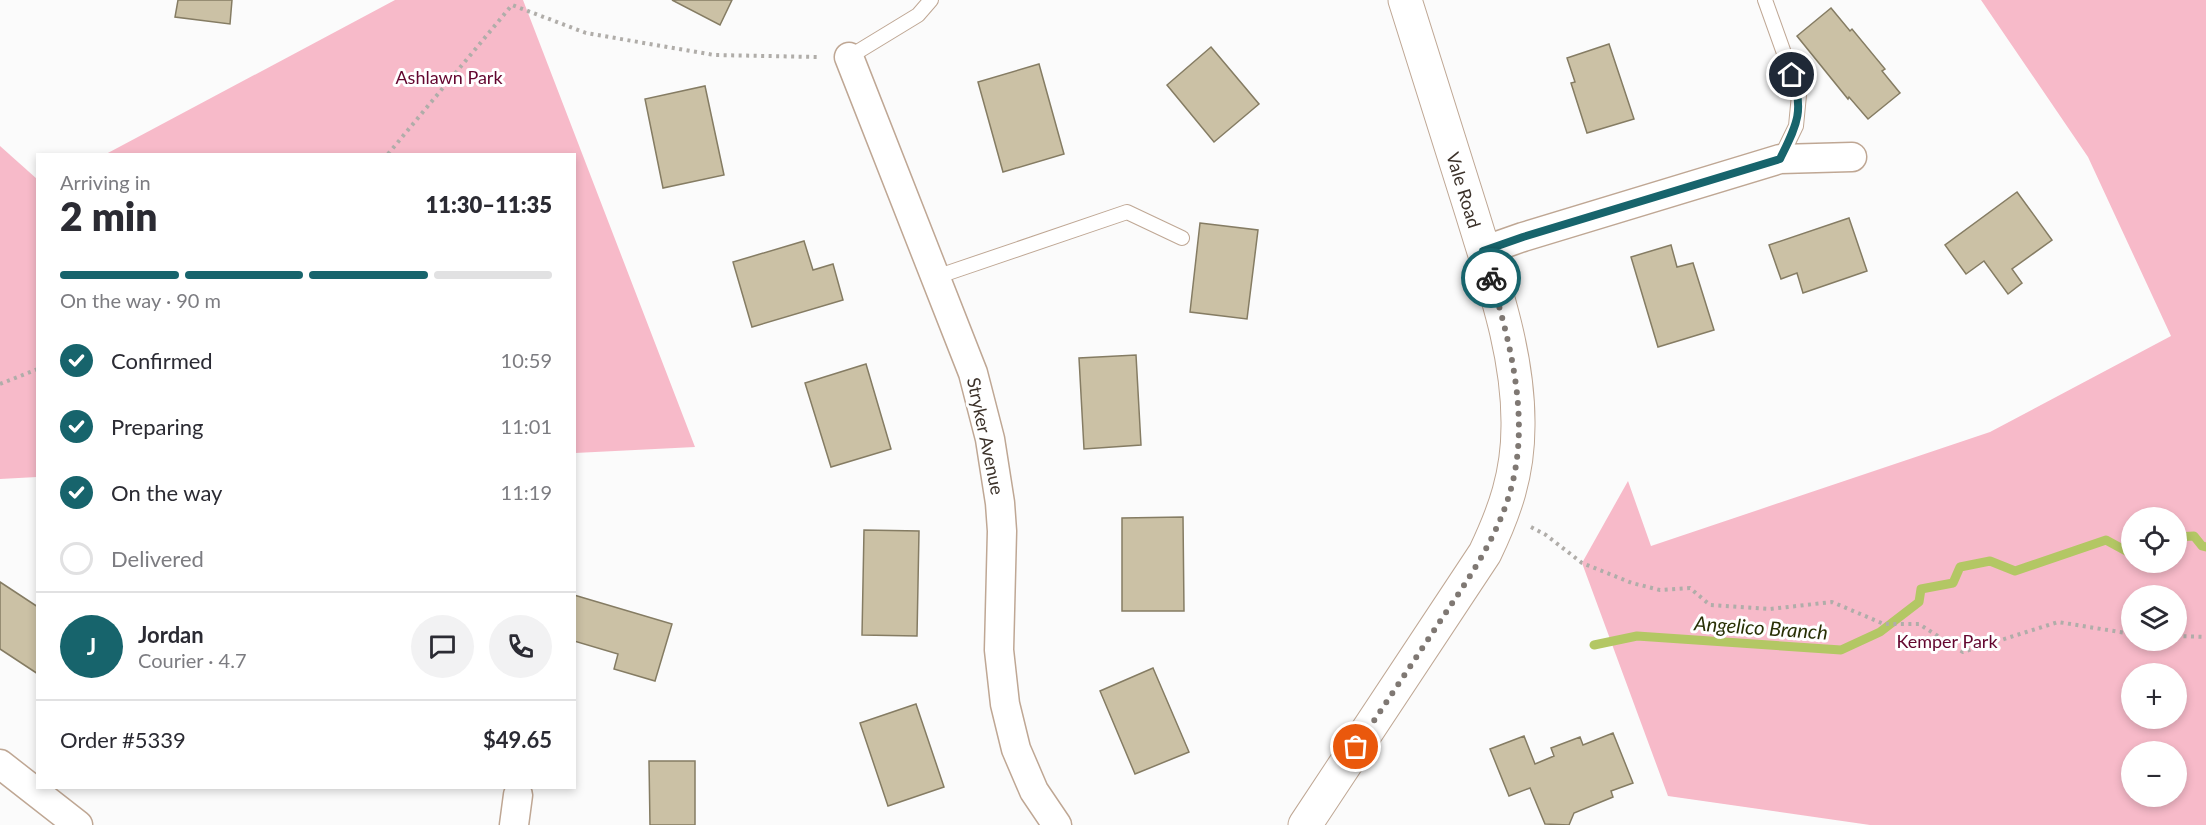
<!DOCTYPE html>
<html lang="en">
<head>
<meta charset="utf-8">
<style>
  :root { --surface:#fff; --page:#f2f2f3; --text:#2b2b33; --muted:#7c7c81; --line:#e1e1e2; --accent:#17646c }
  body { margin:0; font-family:Lato,sans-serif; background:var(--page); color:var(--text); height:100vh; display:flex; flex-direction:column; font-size:22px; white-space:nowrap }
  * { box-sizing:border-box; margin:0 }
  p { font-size:20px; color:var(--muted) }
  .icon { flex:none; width:33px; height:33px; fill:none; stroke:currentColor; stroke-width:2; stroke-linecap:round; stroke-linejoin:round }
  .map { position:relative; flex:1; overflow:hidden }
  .panel { position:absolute; left:36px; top:153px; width:540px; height:636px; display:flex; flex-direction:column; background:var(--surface); border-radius:0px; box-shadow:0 3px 9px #0003 }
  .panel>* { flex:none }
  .controls { position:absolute; left:2121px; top:507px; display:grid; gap:12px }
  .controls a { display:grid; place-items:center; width:66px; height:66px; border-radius:50%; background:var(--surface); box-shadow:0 3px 9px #0003; font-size:30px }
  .pin { position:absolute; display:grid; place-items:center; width:51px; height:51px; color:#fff; margin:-26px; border:3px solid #fff; border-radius:50%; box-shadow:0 2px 6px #0007 }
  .courier { position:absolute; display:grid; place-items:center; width:60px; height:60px; margin:-30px; border:4px solid #17646c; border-radius:50%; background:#fff; color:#222; box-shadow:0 2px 8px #0007 }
  .headline em { font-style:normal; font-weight:800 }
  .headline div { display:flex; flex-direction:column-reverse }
  .headline { display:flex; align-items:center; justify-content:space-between; height:102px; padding:0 24px }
  h1 { font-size:39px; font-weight:800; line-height:45px }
  .bar { display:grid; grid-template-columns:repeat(4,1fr); gap:9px 6px; align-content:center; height:72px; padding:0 24px }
  .bar i { height:8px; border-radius:4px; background:var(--line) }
  .bar .on { background:var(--accent) }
  .bar p { grid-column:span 4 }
  .line { display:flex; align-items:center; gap:15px; padding:0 24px; border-top:2px solid var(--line) }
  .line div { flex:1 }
  .round { display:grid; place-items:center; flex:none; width:63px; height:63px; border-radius:32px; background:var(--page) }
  ol { padding:0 24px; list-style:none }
  li { display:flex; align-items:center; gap:18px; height:66px }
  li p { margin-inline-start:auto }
  li .icon { padding:6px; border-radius:50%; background:var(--accent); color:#fff; stroke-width:4 }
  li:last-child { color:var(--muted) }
  li i { width:33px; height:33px; border:3px solid var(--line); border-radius:50% }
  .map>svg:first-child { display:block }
  .green { fill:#f7bac9; fill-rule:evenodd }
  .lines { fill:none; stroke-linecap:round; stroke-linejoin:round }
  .stream { stroke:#b3c764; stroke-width:9 }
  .building { fill:#cbc1a5; stroke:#857c63; stroke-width:1.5 }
  .service-casing { stroke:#bfa794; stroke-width:16 }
  .minor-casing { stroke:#bfa794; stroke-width:31 }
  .secondary-casing { stroke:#bfa794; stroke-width:35 }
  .path { stroke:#b0ada9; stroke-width:4; stroke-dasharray:3 4.5; stroke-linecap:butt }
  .service { stroke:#fff; stroke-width:14 }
  .minor { stroke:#fff; stroke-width:28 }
  .secondary { stroke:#fff; stroke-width:33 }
  .done { stroke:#7f7873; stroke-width:6; stroke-dasharray:0 10.8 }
  .route { stroke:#17646c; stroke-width:8 }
  .labels { text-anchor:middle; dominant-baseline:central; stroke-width:6; stroke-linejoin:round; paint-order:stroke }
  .park-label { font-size:18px; fill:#63062f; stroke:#fff }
  .street-label { font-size:18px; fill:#3c322a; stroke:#fff }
  .water-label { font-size:20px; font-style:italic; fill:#293106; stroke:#fff }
</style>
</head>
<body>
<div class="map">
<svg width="2206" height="825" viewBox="0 0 2206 825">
  <rect width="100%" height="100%" fill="#fbfbfb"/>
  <g class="green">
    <path d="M 395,0 L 523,0 L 695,447 L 575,453 L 574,154 L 106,154 Z"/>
    <path d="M 1981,0 L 2206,0 L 2206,825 L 1870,825 L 1668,796 L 1582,563 L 1628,481 L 1651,546 L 1990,432 L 2171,336 L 2088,157 ZM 2132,518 L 2176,518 L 2176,562 L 2132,562 ZM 2132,596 L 2176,596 L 2176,640 L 2132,640 ZM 2132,674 L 2176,674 L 2176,718 L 2132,718 ZM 2132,752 L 2176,752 L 2176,796 L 2132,796 Z"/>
    <path d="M 0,146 L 37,179 L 37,477 L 0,479 Z"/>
  </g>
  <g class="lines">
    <g class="stream">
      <path d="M 2176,537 L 2194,536 L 2202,546 L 2206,547"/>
      <path d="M 1594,645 L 1637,636 L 1841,650 L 1880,632 L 1919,602 L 1921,589 L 1953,583 L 1960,567 L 1990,561 L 2015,571 L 2106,540 L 2128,552 L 2132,550"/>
    </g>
  </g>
  <g class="building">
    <path d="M 178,0 L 232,0 L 230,24 L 175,17 Z"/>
    <path d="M 672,0 L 732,0 L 720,25 Z"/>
    <path d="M 1831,8 L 1850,31 L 1852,29 L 1885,69 L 1882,71 L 1900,93 L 1868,119 L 1849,97 L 1848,99 L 1797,36 Z"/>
    <path d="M 1609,44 L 1634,119 L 1587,133 L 1571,83 L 1575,82 L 1567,58 Z"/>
    <path d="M 1211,47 L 1259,104 L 1214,142 L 1167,85 Z"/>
    <path d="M 1039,64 L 1064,154 L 1003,172 L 978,82 Z"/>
    <path d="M 705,86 L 724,175 L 663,188 L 645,99 Z"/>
    <path d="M 2017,192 L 2052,240 L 2012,269 L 2022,283 L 2008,294 L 1984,261 L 1966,274 L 1945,245 Z"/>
    <path d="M 1849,218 L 1867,271 L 1803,293 L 1797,273 L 1781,279 L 1769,245 Z"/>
    <path d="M 1200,223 L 1258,230 L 1247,319 L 1190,312 Z"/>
    <path d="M 804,241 L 813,270 L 833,264 L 843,300 L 752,327 L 733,262 Z"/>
    <path d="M 1671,245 L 1677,267 L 1693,263 L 1714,330 L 1658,347 L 1631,257 Z"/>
    <path d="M 1136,355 L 1141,445 L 1084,449 L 1079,358 Z"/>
    <path d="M 866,364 L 891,449 L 831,467 L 805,383 Z"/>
    <path d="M 1183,517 L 1184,611 L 1122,611 L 1122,518 Z"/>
    <path d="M 864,530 L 919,531 L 917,636 L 862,635 Z"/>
    <path d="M 0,582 L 38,607 L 38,674 L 0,649 Z"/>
    <path d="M 574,595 L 672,624 L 655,681 L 614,669 L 618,654 L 574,641 Z"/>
    <path d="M 1153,668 L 1189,752 L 1135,774 L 1100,691 Z"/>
    <path d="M 916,704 L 944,787 L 888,806 L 860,723 Z"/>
    <path d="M 1613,733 L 1633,783 L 1611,791 L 1613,797 L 1574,813 L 1569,825 L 1545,824 L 1530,788 L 1509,796 L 1490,749 L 1524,736 L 1535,764 L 1554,756 L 1551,748 L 1580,737 L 1583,745 Z"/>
    <path d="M 649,761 L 695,761 L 695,825 L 650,825 Z"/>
  </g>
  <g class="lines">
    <defs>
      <g id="service">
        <path d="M 1765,0 L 1799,95 L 1796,126 L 1780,159"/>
        <path d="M 849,57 L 918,15 L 931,0"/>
        <path d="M 936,277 L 1127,212 L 1182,238"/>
      </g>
      <g id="minor">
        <path d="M 849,57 L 973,373 L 990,439 L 1000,503 L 1002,531 L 999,650 L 1005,704 L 1016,749 L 1034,791 L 1057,825"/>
        <path d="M 1483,251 L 1523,237 L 1780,159 L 1852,157"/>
        <path d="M 0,764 L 78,825"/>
        <path d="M 514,825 L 518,795"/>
      </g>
      <path id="secondary" d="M 1305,825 L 1485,553 C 1505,511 1518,474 1518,426 C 1519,354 1493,282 1472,213 C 1449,142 1427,71 1405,0"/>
    </defs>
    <use href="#service" class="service-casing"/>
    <use href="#minor" class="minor-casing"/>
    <use href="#secondary" class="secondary-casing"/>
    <g class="path">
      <path d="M 388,154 L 512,5 L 586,33 L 714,55 L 818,57"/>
      <path d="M 0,384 L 38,369"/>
      <path d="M 1531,527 L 1546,535 L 1582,563 L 1632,583 L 1660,590 L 1690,588 L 1710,605 L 1770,609 L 1832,602 L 1884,624 L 1919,624 L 1963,652 L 2058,622 L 2132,634"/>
      <path d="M 2176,636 L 2206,637"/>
    </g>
    <use href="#service" class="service"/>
    <use href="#minor" class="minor"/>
    <use href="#secondary" class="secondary"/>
  </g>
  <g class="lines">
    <path class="done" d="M 1356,747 C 1383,708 1409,668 1435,629 C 1468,579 1504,531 1515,471 C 1527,407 1509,339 1491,278"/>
    <path class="route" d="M 1491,278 L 1483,251 L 1523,237 L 1780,159 C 1796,126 1805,112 1792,75"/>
  </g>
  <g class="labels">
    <g class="park-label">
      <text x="449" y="77">Ashlawn Park</text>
      <text x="1947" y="641">Kemper Park</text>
    </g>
    <g class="street-label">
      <text transform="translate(1464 190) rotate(73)">Vale Road</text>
      <text transform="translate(986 436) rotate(78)">Stryker Avenue</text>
    </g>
    <g class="water-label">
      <text transform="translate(1761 627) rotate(4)">Angelico Branch</text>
    </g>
  </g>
</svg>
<div class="controls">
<a><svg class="icon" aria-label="locate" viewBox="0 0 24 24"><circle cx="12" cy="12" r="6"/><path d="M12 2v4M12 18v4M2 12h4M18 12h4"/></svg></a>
<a><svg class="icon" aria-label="layers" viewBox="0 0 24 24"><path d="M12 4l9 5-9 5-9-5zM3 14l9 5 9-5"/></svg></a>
<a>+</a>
<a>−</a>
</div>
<div class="pin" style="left:1356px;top:747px;background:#ea580c"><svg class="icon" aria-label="bag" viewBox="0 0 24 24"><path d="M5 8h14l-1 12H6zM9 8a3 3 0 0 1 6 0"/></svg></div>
<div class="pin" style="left:1792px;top:75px;background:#1f2937"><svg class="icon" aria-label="home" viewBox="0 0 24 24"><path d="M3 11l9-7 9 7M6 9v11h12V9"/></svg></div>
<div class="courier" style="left:1491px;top:278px"><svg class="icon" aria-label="bike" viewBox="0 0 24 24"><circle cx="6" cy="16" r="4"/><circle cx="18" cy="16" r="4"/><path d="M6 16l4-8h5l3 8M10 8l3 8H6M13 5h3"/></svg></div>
<section class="panel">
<div class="headline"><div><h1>2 min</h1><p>Arriving in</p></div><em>11:30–11:35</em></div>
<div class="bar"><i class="on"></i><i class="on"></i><i class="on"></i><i></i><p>On the way · 90 m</p></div>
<ol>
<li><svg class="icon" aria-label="check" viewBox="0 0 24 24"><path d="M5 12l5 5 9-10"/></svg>Confirmed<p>10:59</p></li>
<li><svg class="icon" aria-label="check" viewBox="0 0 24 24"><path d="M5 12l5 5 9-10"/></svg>Preparing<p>11:01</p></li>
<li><svg class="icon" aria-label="check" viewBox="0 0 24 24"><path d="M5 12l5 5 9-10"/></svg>On the way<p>11:19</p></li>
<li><i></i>Delivered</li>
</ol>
<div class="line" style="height:108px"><b class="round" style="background:var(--accent);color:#fff">J</b><div><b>Jordan</b><p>Courier · 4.7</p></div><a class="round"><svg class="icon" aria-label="chat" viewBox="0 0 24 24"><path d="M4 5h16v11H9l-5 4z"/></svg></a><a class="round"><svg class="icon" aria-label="phone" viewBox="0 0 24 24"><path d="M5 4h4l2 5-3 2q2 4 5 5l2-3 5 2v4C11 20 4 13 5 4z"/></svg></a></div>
<div class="line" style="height:78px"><div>Order #5339</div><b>$49.65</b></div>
</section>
</div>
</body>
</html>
